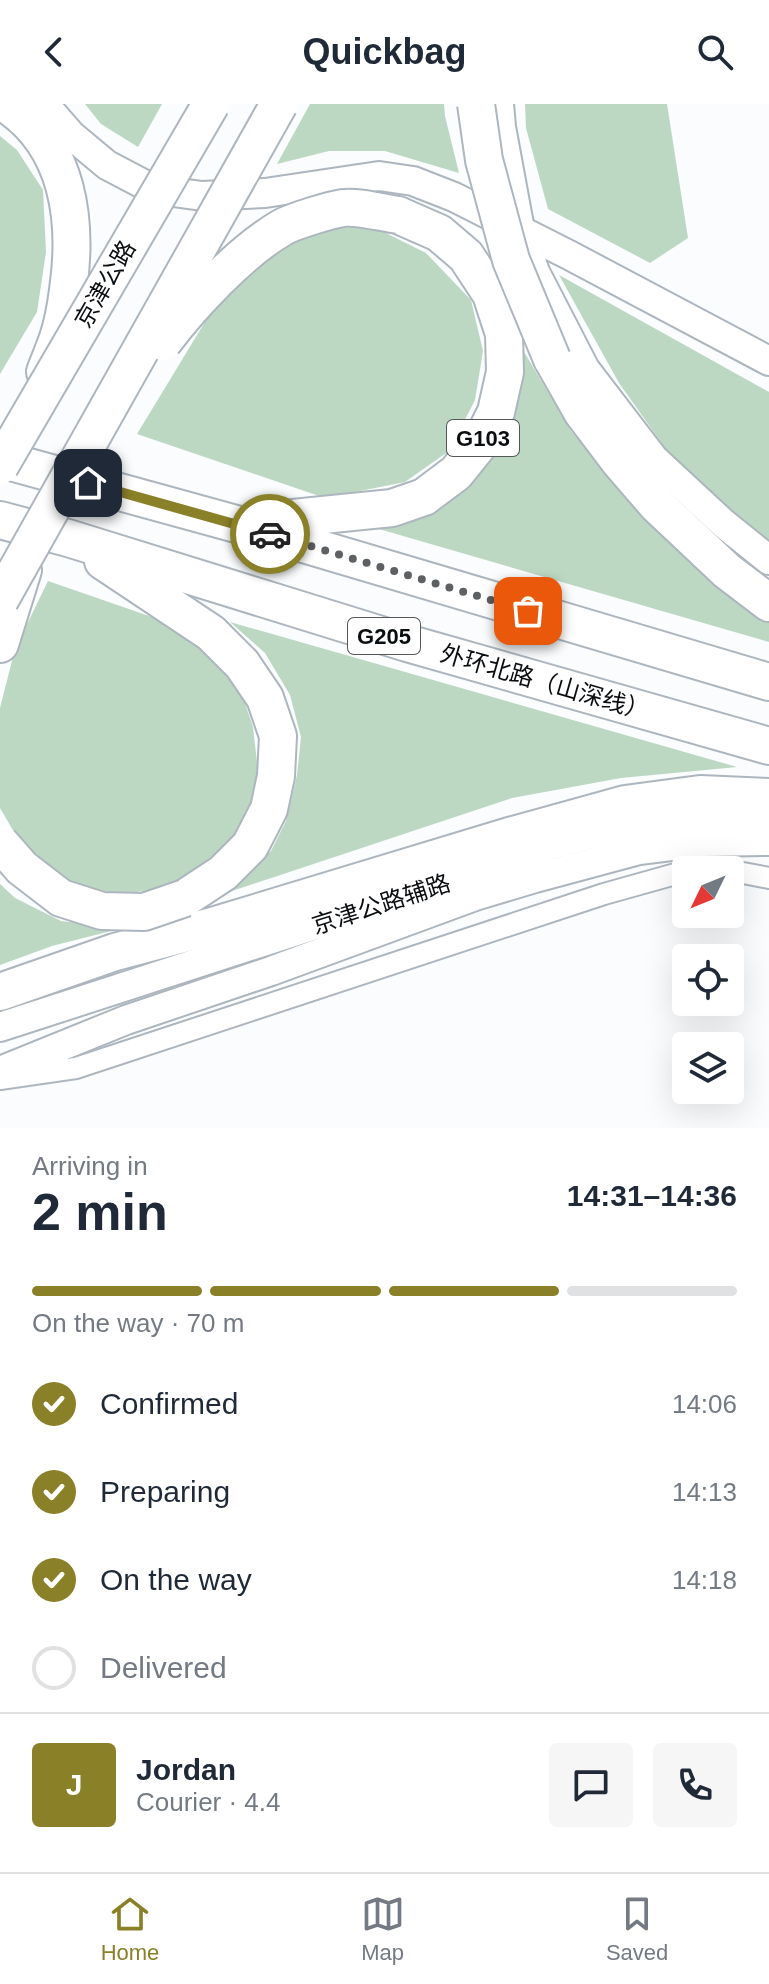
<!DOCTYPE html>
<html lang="en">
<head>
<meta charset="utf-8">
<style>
  :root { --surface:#fff; --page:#f6f6f7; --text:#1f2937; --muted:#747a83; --line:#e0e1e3; --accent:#8a8028 }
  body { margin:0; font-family:Helvetica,"Noto Sans SC",sans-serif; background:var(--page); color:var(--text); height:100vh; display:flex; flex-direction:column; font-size:30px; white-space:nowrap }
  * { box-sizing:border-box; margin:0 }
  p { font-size:26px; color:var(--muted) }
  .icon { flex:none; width:44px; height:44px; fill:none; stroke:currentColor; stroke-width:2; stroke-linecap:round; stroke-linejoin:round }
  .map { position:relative; height:1024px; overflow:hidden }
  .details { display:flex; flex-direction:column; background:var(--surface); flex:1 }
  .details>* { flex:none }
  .needle { width:52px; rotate:227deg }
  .tools { position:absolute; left:672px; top:752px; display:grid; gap:16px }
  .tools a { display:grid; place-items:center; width:72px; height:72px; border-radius:8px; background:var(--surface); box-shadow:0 8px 32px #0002; font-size:40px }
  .pin { position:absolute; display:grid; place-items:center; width:68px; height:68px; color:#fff; margin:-34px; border-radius:16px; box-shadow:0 4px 12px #0006 }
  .courier { position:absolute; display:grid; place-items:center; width:80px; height:80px; margin:-40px; border:6px solid #8a8028; border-radius:50%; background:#fff; color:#222; box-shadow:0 2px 10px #0007 }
  .summary em { font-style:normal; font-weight:700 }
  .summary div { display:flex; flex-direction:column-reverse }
  .summary { display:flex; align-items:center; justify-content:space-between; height:136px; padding:0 32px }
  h1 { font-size:52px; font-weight:700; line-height:60px }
  .bar { display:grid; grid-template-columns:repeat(4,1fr); gap:12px 8px; align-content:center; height:96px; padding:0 32px }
  .bar i { height:10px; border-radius:6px; background:var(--line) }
  .bar .active { background:var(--accent) }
  .bar p { grid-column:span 4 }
  .line { display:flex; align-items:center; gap:20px; padding:0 32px; border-top:2px solid var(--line) }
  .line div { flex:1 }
  .round { display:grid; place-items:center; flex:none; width:84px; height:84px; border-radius:8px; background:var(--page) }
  ol { padding:0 32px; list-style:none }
  li { display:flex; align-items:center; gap:24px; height:88px }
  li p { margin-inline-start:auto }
  li .icon { padding:8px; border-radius:50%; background:var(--accent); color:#fff; stroke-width:4 }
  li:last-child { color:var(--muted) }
  li i { width:44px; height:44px; border:4px solid var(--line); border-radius:50% }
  header { display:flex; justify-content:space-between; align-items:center; height:104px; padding:0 32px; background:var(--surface); font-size:36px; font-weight:700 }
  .tabs { display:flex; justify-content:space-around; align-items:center; height:112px; border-top:2px solid var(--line); background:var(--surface); font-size:22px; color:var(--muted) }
  .tabs a { display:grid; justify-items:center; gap:4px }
  .tabs .active { color:var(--accent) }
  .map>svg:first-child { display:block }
  .grass { fill:#bcd8c3 }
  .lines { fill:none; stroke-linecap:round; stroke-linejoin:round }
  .street-casing { stroke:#adb6be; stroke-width:24 }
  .secondary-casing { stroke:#adb6be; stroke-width:32 }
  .highway-casing { stroke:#adb6be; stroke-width:40 }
  .street { stroke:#fff; stroke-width:20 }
  .secondary { stroke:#fff; stroke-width:28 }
  .highway { stroke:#fff; stroke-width:36 }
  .highway-bridge-casing { stroke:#adb6be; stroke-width:40; stroke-linecap:butt }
  .highway-bridge { stroke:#fff; stroke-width:36 }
  .done { stroke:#5e6163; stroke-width:8; stroke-dasharray:0 14.4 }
  .route { stroke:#8a8028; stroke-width:10 }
  .labels { text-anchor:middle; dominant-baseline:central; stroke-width:8; stroke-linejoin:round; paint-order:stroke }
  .shield { fill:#fff; stroke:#545658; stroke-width:2 }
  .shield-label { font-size:22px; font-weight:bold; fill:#0a0e10 }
  .street-label { font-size:24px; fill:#0a0e10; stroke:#fff }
</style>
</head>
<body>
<header><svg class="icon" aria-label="back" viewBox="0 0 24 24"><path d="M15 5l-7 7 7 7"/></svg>Quickbag<svg class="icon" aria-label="search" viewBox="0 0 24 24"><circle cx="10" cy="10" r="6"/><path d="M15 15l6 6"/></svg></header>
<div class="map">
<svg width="769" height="1024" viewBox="0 0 769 1024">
  <rect width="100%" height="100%" fill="#fafcfe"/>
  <g class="grass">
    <path d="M 85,0 L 162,0 L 138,43 L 101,20 Z"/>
    <path d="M 310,0 L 444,0 L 445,12 L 459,69 L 385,47 L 329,47 L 277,60 Z"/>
    <path d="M 525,0 L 667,0 L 688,134 L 650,159 L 548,105 L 526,24 Z"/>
    <path d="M 0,32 L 17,46 L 43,86 L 46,148 L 37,208 L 0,270 Z"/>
    <path d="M 332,123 L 378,125 L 426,149 L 471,196 L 483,247 L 475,296 L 449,347 L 405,378 L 325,394 L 137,330 L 211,208 L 273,148 Z"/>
    <path d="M 559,171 L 769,288 L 769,469 L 736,444 L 619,279 Z"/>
    <path d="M 523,246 L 571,327 L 639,404 L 741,499 L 769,517 L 769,538 L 372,423 L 456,387 L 488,359 L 509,329 L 521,282 Z"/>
    <path d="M 48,477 L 178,522 L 237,575 L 253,623 L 258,667 L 248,708 L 226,742 L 171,783 L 129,789 L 92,787 L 56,772 L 27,750 L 0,704 L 0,604 L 15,545 Z"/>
    <path d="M 230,518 L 737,663 L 621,674 L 512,694 L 226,789 L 271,747 L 286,717 L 297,671 L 301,633 L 290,591 L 265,549 Z"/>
    <path d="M 0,780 L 15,794 L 61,817 L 123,824 L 52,842 L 0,861 Z"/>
  </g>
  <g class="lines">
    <defs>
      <g id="street">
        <path d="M 537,749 C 581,737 625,724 670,719 C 703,715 736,716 769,717"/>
        <path d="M 730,769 L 743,769 L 769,774"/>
        <path d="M 0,975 L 76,964 L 604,790 L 679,769 L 686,769"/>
      </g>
      <g id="secondary">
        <path d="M 44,0 L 71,31 L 107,61 L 145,81 L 173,88 L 202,92 L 265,89 L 379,72 L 413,77 L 454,93 L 569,151 L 769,257"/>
        <path d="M 499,0 L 501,23 L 520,126 L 535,168 L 585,265 L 654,355 L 723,419 L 769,456"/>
        <path d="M 0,923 L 537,749"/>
        <path d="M 0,967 L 126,916 L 271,867 L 475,792 L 535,774 L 639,746 L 703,738 L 769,737"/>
      </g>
      <g id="highway">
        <path d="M 6,0 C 69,41 78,117 68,186 C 66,202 63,219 58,234 C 54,246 49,257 45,268"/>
        <path d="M 552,255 L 582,308 L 619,357 L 657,401 L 727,467 L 769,499"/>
        <path d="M 0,355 L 236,420 L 769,578"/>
        <path d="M 0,416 L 68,434 L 407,539 L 769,642"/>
        <path d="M 253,418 L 392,404 L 424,393 L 456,369 L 481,338 L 496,308 L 505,268 L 504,230 L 491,190 L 466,152 L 439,129 L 398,111"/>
        <path d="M 103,457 L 211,529 L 242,560 L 265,594 L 278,632 L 276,672 L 269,705 L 250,742 L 223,769 L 185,794"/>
        <path d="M 0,540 L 23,466"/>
        <path d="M 0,888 L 115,848 L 209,823 L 513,731 L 625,700 L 700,690 L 769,693"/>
      </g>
    </defs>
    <use href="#street" class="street-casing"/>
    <use href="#secondary" class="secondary-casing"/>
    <use href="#highway" class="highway-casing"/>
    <use href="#street" class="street"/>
    <use href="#secondary" class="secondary"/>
    <use href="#highway" class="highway"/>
    <defs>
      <g id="highway-bridge">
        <path d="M 476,0 L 484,56 L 511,156 L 552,255"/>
        <path d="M 163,238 C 192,200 241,147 283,123 C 294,117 330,106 343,104 C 358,102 383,109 398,111"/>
        <path d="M 0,362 L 211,0"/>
        <path d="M 0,496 L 279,0"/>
        <path d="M 0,739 L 22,764 L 61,794 L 102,807 L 144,808 L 185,794"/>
      </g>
    </defs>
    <use href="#highway-bridge" class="highway-bridge-casing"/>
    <use href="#highway-bridge" class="highway-bridge"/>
  </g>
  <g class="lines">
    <path class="done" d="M 270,430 L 528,507"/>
    <path class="route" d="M 88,379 L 270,430"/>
  </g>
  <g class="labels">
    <g class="shield">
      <rect x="447" y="316" width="72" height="36" rx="6"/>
      <rect x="348" y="514" width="72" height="36" rx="6"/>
    </g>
    <g class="shield-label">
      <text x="483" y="334">G103</text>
      <text x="384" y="532">G205</text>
    </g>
    <g class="street-label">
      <text transform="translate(105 180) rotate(-60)">京津公路</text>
      <text transform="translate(545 578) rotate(16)">外环北路（山深线）</text>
      <text transform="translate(381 800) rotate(-18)">京津公路辅路</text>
    </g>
  </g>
</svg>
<div class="tools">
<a><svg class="needle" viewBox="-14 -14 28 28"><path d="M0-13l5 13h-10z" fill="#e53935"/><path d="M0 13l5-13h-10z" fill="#747a83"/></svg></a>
<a><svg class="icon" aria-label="locate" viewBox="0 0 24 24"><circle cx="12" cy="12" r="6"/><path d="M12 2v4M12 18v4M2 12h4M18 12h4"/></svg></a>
<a><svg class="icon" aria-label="layers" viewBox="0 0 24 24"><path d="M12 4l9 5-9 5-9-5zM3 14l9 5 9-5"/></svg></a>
</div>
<div class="pin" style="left:528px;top:507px;background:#ea580c"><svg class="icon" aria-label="bag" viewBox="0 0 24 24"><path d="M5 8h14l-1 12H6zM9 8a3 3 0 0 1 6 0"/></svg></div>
<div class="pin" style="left:88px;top:379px;background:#1f2937"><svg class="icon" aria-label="home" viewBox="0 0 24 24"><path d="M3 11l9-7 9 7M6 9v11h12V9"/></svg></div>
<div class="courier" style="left:270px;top:430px"><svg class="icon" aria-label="car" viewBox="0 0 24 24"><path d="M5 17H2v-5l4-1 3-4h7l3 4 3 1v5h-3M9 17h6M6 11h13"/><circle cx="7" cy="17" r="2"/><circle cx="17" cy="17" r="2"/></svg></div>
</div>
<section class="details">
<div class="summary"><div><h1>2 min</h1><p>Arriving in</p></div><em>14:31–14:36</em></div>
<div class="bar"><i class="active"></i><i class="active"></i><i class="active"></i><i></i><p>On the way · 70 m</p></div>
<ol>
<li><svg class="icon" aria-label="check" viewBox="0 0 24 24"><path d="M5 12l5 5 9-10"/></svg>Confirmed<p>14:06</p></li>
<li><svg class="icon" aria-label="check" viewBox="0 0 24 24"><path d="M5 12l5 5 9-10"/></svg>Preparing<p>14:13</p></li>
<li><svg class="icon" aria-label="check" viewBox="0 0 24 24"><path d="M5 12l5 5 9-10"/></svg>On the way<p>14:18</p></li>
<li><i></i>Delivered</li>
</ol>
<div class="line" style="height:144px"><b class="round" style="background:var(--accent);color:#fff">J</b><div><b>Jordan</b><p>Courier · 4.4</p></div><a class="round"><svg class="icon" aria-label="chat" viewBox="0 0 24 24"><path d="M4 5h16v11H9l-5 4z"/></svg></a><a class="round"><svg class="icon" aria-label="phone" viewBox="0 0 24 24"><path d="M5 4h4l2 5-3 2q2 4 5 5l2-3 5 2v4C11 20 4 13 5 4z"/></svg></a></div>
</section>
<nav class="tabs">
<a class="active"><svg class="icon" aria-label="home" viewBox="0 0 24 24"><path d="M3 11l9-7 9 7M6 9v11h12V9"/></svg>Home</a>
<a><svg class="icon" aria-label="map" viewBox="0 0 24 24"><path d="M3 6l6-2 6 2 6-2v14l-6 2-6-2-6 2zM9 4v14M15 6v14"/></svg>Map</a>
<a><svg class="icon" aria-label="saved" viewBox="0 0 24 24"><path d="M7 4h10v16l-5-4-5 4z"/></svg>Saved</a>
</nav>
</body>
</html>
